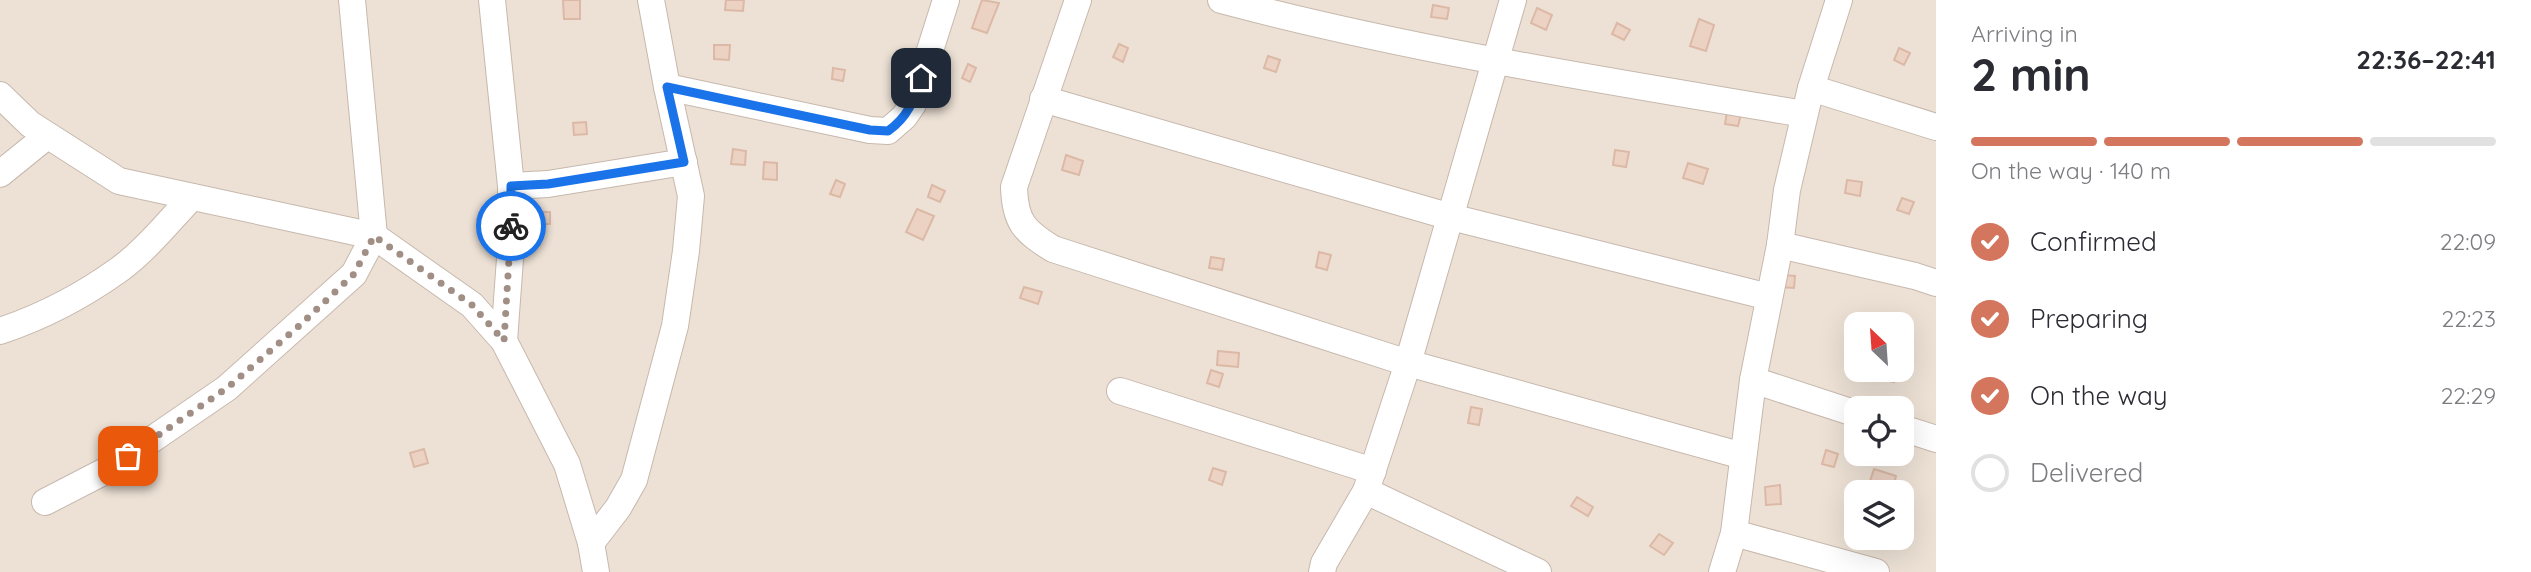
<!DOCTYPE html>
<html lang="en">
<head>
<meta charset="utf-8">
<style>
  :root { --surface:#fff; --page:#f7f7f7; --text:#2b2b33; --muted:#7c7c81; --line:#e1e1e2; --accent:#d4755d }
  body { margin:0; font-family:Quicksand,sans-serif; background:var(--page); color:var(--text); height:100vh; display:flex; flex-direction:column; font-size:26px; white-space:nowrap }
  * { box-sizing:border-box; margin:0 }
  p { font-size:23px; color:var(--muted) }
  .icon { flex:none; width:38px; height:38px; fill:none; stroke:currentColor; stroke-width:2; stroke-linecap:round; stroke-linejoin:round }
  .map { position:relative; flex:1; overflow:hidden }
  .side { display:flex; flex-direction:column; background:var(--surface); width:595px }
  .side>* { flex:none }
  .needle { width:46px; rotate:335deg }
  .fabs { position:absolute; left:1844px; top:312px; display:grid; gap:14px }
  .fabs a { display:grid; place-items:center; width:70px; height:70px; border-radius:14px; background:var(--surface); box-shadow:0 7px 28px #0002; font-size:35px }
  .pin { position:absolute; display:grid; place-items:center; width:60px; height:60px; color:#fff; margin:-30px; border-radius:14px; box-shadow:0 4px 10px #0006 }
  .courier { position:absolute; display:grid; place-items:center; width:70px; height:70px; margin:-35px; border:5px solid #1a73e8; border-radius:50%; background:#fff; color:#222; box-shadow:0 2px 9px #0007 }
  .headline em { font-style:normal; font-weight:700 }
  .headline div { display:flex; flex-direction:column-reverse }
  .headline { display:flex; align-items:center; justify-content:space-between; height:119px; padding:0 35px }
  h1 { font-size:46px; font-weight:700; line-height:52px }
  .bar { display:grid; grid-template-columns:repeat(4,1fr); gap:10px 7px; align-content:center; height:84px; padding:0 35px }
  .bar i { height:9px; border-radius:5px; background:var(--line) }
  .bar .current { background:var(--accent) }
  .bar p { grid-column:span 4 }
  ol { padding:0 35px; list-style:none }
  li { display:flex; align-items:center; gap:21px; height:77px }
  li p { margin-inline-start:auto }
  li .icon { padding:7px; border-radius:50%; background:var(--accent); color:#fff; stroke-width:4 }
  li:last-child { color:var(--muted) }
  li i { width:38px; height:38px; border:4px solid var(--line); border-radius:50% }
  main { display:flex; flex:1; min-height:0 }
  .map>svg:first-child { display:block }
  .residential { fill:#ede1d5; fill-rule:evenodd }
  .building { fill:#ecd2c3; stroke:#dcb9a6; stroke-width:2 }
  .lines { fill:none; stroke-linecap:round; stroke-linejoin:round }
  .minor-casing { stroke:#c7b8ad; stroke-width:28 }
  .minor { stroke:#fff; stroke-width:26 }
  .done { stroke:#a18f85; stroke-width:7; stroke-dasharray:0 12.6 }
  .route { stroke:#1a73e8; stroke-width:9 }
</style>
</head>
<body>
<main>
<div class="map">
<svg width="1936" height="572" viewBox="0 0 1936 572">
  <rect width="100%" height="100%" fill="#faf2e8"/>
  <path class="residential" d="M 0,0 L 1936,0 L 1936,572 L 0,572 ZM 1857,324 L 1902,324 L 1902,369 L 1857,369 ZM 1857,408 L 1902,408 L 1902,453 L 1857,453 ZM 1857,492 L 1902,492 L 1902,537 L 1857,537 Z"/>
  <g class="building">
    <path d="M 563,0 L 580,0 L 580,19 L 564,19 Z"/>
    <path d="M 726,0 L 744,0 L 743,11 L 725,10 Z"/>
    <path d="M 982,0 L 999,3 L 987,33 L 972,28 Z"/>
    <path d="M 1433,5 L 1449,8 L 1447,19 L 1431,17 Z"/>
    <path d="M 1537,8 L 1552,15 L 1546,30 L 1531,23 Z"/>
    <path d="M 1699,19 L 1714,25 L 1706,51 L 1690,46 Z"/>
    <path d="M 1617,23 L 1630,30 L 1624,40 L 1612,34 Z"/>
    <path d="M 1119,44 L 1128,48 L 1123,62 L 1113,57 Z"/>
    <path d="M 714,45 L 730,45 L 729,60 L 714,59 Z"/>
    <path d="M 1899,48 L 1910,53 L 1904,65 L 1894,60 Z"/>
    <path d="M 1268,56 L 1280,60 L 1276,72 L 1264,68 Z"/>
    <path d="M 968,64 L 976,68 L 970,82 L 962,78 Z"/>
    <path d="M 833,68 L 845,70 L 843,81 L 832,79 Z"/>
    <path d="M 1727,112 L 1741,114 L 1738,126 L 1725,124 Z"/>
    <path d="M 586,122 L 587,134 L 574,135 L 573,123 Z"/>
    <path d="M 733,149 L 746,151 L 745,165 L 731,164 Z"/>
    <path d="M 1615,150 L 1629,152 L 1626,167 L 1613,165 Z"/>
    <path d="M 1066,155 L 1083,161 L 1079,175 L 1062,170 Z"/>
    <path d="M 764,162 L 777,163 L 777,180 L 763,179 Z"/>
    <path d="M 1688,163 L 1708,169 L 1703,184 L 1683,178 Z"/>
    <path d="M 836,180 L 845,184 L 840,197 L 830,194 Z"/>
    <path d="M 1847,180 L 1862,182 L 1860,196 L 1845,193 Z"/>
    <path d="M 932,185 L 945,191 L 940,202 L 928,197 Z"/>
    <path d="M 1902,198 L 1914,202 L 1909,214 L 1897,210 Z"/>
    <path d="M 917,209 L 934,216 L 923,240 L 906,232 Z"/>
    <rect x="531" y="212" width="19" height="12"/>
    <path d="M 1319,252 L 1331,255 L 1327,270 L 1316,267 Z"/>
    <path d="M 1211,257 L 1224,259 L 1222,270 L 1209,268 Z"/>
    <path d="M 1783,275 L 1795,276 L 1794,288 L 1781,287 Z"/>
    <path d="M 1024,287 L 1042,292 L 1038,304 L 1020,298 Z"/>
    <path d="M 1218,351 L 1239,353 L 1238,367 L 1217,365 Z"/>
    <path d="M 1884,369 L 1897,369 L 1894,382 L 1881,379 Z"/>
    <path d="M 1211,370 L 1223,374 L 1219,387 L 1207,383 Z"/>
    <path d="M 1471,407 L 1482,409 L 1479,425 L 1468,423 Z"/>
    <path d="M 424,449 L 428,463 L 414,467 L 410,453 Z"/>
    <path d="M 1826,450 L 1838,454 L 1834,467 L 1822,464 Z"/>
    <path d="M 1213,468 L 1226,472 L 1222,485 L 1209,480 Z"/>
    <path d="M 1874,469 L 1896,476 L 1893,488 L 1870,481 Z"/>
    <path d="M 1780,485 L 1781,504 L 1766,505 L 1765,487 Z"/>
    <path d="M 1577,497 L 1593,507 L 1588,516 L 1571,506 Z"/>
    <path d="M 1659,534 L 1673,543 L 1664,555 L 1650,546 Z"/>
  </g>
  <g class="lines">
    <defs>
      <g id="minor">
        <path d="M 492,0 L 511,186 L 511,245 L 504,341"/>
        <path d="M 1078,0 L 1014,187 C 1015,222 1024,231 1053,249 L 1408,363 L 1743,456"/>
        <path d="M 1221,0 C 1413,51 1609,81 1804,114"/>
        <path d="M 1513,0 L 1408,363 L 1366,491 L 1538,572"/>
        <path d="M 667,87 L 870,130 L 888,131 L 904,117 L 913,104 L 946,0"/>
        <path d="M 1811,88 L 1936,127"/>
        <path d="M 0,95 L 30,124 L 119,181 L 374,236 L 472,305 L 504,341 L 567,464 L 591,543 L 596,572"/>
        <path d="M 1043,99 L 1451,217 L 1769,297"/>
        <path d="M 0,174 L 47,136"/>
        <path d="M 511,186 L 548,184 L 684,162"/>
        <path d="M 1780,245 L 1915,276 L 1936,283"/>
        <path d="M 0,331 C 42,317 84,295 120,269 C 147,249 169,221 192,197"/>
        <path d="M 1753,380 L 1857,414"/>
        <path d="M 1120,391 L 1373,471"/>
        <path d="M 1902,428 L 1936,439"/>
        <path d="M 45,502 L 109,469 L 227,388 L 354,274 L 374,236 L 352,0"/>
        <path d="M 1734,533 L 1876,572"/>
        <path d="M 591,543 L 618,508 L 634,480 L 675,326 L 686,251 L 691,196 L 667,87 L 651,0"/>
        <path d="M 1322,572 L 1324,563 L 1366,491"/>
        <path d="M 1722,572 L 1734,533 L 1753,380 L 1780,245 L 1787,190 L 1811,88 L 1839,0"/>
      </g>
    </defs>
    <use href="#minor" class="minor-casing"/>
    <use href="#minor" class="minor"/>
  </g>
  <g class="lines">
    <path class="done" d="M 128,456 L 227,388 L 299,326 L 354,274 L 374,236 L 472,305 L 504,341 L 511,226"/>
    <path class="route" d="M 511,226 L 511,186 L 548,184 L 684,162 L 667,87 L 870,130 L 888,131 C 908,117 914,100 921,78"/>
  </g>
</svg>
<div class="fabs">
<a><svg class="needle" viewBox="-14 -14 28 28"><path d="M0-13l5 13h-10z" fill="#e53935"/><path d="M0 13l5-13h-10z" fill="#7c7c81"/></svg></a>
<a><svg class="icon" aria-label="locate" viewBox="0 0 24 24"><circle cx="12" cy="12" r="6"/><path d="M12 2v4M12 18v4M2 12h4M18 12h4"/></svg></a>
<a><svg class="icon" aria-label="layers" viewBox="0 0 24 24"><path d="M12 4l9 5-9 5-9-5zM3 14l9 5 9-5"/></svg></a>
</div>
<div class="pin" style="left:128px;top:456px;background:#ea580c"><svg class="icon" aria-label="bag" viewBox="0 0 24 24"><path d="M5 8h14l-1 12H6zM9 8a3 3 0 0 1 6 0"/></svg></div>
<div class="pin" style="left:921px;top:78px;background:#1f2937"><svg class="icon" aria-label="home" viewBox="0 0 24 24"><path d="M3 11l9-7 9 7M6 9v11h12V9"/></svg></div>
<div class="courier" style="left:511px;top:226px"><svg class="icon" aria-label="bike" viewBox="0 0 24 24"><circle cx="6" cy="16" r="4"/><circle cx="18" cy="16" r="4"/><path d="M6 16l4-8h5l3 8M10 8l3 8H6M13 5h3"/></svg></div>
</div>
<section class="side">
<div class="headline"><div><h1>2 min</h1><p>Arriving in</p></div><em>22:36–22:41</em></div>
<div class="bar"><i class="current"></i><i class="current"></i><i class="current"></i><i></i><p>On the way · 140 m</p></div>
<ol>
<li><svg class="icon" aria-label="check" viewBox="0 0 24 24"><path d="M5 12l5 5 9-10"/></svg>Confirmed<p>22:09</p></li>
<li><svg class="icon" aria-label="check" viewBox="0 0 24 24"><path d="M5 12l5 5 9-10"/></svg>Preparing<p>22:23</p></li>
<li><svg class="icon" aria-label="check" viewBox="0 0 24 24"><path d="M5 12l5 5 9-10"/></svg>On the way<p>22:29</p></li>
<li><i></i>Delivered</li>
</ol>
</section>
</main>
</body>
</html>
